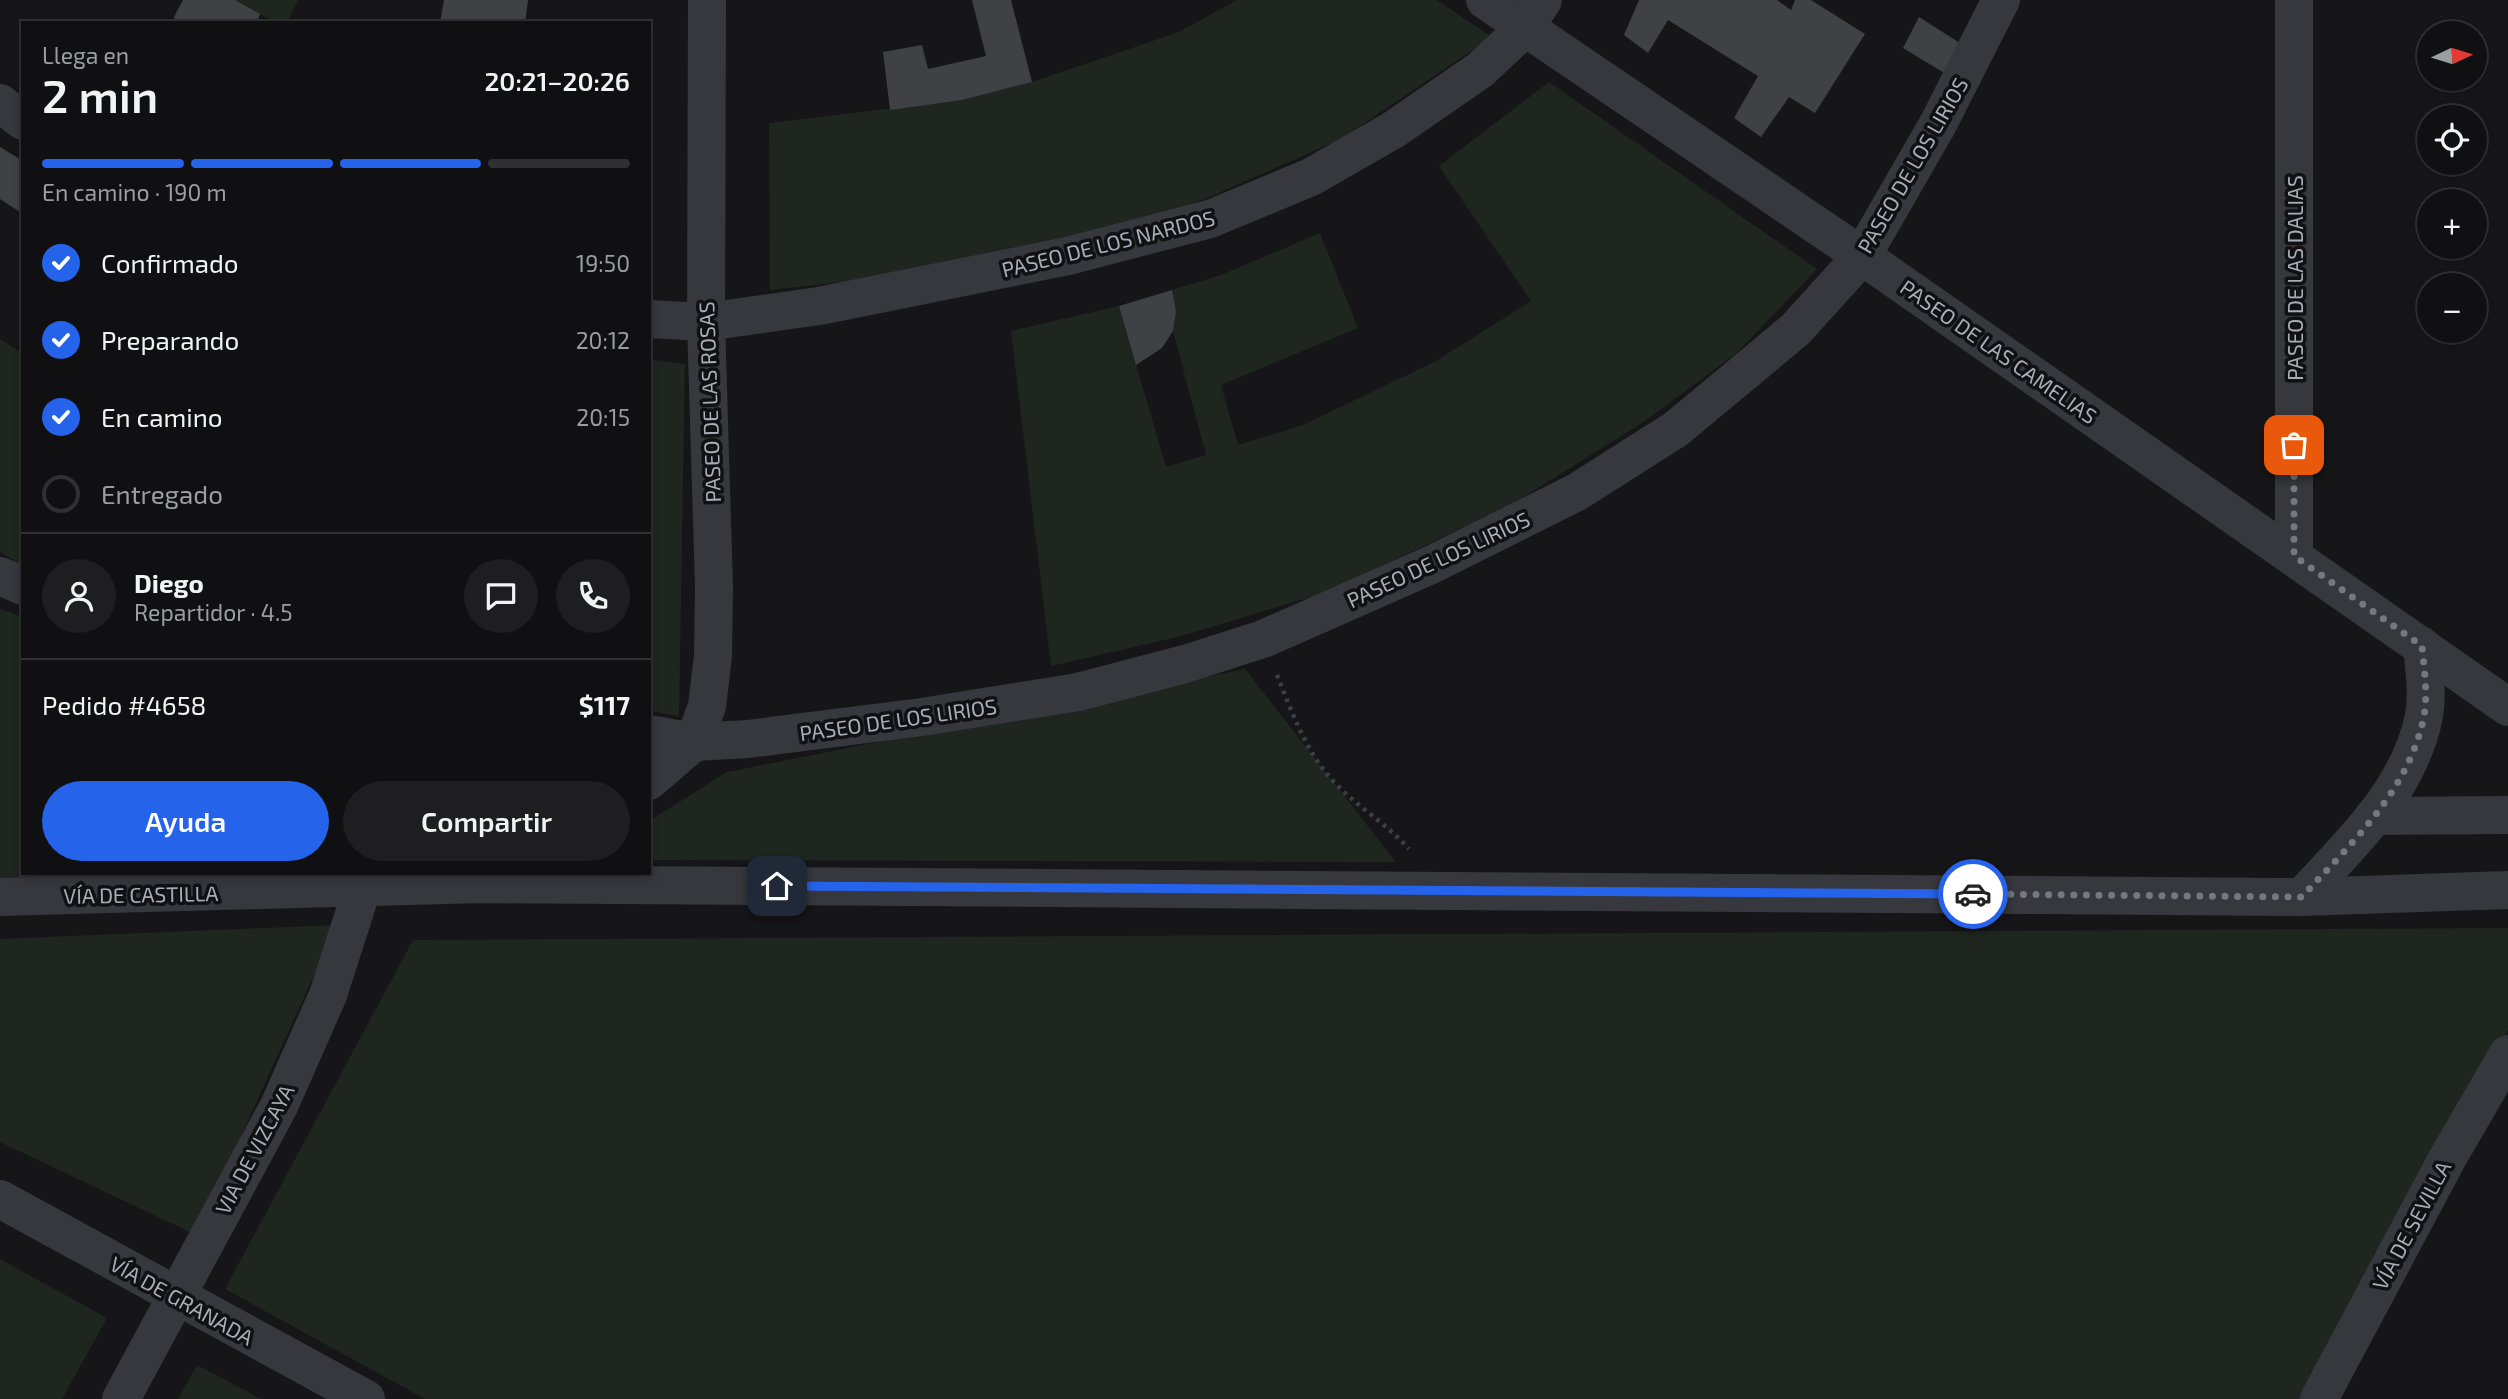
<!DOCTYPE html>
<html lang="es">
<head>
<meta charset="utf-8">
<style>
  :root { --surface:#101012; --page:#1e1e20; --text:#f1f3f6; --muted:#9c9d9f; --line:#303032; --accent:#2563eb }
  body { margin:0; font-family:"Exo 2",sans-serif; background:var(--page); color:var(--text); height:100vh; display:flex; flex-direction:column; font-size:26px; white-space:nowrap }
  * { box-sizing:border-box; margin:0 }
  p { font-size:23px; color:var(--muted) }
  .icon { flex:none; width:38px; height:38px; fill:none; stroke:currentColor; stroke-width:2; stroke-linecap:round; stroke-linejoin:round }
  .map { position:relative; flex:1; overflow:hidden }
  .details { position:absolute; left:21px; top:21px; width:630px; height:854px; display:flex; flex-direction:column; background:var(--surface); border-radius:0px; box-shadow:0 4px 10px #0003,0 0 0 2px var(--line) }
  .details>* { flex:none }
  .needle { width:46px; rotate:86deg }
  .buttons { position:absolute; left:2417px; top:21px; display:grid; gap:14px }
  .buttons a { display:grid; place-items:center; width:70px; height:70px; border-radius:50%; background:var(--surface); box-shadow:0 4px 10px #0003,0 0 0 2px var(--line); font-size:35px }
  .pin { position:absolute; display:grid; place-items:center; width:60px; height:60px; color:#fff; margin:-30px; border-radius:14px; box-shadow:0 4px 10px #0006 }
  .courier { position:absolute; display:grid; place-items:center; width:70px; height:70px; margin:-35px; border:5px solid #2563eb; border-radius:50%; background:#fff; color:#222; box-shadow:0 2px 9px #0007 }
  .head em { font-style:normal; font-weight:600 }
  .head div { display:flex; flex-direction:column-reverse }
  .head { display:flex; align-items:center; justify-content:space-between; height:119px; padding:0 21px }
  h1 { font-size:46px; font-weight:600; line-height:52px }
  .bar { display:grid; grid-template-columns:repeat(4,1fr); gap:10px 7px; align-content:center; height:84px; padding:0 21px }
  .bar i { height:9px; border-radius:5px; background:var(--line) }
  .bar .current { background:var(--accent) }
  .bar p { grid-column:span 4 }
  .line { display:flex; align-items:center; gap:18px; padding:0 21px; border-top:2px solid var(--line) }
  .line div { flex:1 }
  .round { display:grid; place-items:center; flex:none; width:74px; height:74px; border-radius:37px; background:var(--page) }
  ol { padding:0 21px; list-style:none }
  li { display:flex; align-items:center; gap:21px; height:77px }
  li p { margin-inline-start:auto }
  li .icon { padding:7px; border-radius:50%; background:var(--accent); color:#fff; stroke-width:4 }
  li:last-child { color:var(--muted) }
  li i { width:38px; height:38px; border:4px solid var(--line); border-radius:50% }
  .button { display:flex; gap:14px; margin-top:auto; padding:14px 21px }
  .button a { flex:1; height:80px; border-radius:42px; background:var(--accent); color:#fff; font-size:28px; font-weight:600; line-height:80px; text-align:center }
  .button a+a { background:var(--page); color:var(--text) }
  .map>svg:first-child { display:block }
  .green { fill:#1e261f }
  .building { fill:#404145 }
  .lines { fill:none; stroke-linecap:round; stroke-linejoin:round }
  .path { stroke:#3d3f44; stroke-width:4.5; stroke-dasharray:3.5 5; stroke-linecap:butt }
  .minor { stroke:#37383d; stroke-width:38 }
  .done { stroke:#757880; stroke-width:7; stroke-dasharray:0 12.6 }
  .route { stroke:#2563eb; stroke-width:9 }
  .labels { text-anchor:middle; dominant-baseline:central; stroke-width:7; stroke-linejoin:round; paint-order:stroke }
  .street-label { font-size:21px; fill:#a8adb8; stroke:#111113 }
</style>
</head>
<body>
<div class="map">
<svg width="2508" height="1399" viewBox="0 0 2508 1399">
  <rect width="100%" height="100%" fill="#161618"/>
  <g class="green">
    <path d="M 235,0 L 298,0 L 287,23 L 276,23 Z"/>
    <path d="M 1237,0 L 1437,0 L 1492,37 L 1341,139 L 1173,213 L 951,270 L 770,290 L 769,123 L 962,100 L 1032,82 L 1179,32 Z"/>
    <path d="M 1549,82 L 1817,269 L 1737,353 L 1642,423 L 1509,506 L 1324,593 L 1178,637 L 1051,666 L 1011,331 L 1119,306 L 1166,467 L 1206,455 L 1173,331 L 1176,312 L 1172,290 L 1221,275 L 1320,233 L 1358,328 L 1221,385 L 1238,445 L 1303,425 L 1436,361 L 1531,301 L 1439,166 Z"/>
    <path d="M 0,339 L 23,354 L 23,566 L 0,552 Z"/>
    <path d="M 649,359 L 685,364 L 679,716 L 649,711 Z"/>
    <path d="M 0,609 L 23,617 L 23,873 L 280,873 L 0,884 Z"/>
    <path d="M 1245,669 L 1396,862 L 649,860 L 649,821 L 727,772 Z"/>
    <path d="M 337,925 L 196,1235 L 0,1142 L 0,939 Z"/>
    <path d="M 2508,928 L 2508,1030 L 2312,1399 L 425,1399 L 225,1289 L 413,940 Z"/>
    <path d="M 0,1259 L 107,1318 L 62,1399 L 0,1399 Z"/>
    <path d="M 197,1365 L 261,1399 L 178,1399 Z"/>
  </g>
  <g class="building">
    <path d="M 183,0 L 235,0 L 260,14 L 257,23 L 176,23 L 174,17 Z"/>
    <path d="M 444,0 L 528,0 L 525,23 L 440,23 Z"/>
    <path d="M 972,0 L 1011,0 L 1032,82 L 962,100 L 890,110 L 883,52 L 922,45 L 928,69 L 986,56 Z"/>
    <path d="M 1639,0 L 1777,0 L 1791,10 L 1795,0 L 1811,0 L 1865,34 L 1815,113 L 1789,97 L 1761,137 L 1734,118 L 1758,76 L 1668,20 L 1648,53 L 1624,35 Z"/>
    <path d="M 1919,17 L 1963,45 L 1946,74 L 1903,48 Z"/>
    <path d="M 0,147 L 23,161 L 23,214 L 0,199 Z"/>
    <path d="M 1172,290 L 1176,312 L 1173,331 L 1162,348 L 1136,365 L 1119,306 Z"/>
  </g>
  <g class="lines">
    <path class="path" d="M 1277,675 C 1293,715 1308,758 1340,788 C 1362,810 1388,825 1409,849"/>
    <g class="minor">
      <path d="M 1485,0 L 1862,256 L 2508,707"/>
      <path d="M 2294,0 L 2294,556"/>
      <path d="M 0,103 L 23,121"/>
      <path d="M 649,319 L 706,322 L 819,306 L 1068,256 L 1210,219 L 1311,177 L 1393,130 L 1480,70 L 1524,29 L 1543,0"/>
      <path d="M 0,576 L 23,586"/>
      <path d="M 649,734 L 694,742 L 748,739 L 922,717 L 1078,692 L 1185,664 L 1263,639 L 1433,564 L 1577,492 L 1676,429 L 1795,330 L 1862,256 L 1938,124 L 2001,0"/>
      <path d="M 649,781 L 694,742 L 707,706 L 713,656 L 714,587 L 706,322 L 707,0"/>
      <path d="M 2374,816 L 2508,815"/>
      <path d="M 0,897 L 482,884 L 2302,897 L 2508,890"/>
      <path d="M 2302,897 C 2351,843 2409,791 2424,716 C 2428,693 2424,668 2422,646"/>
      <path d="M 0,1199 L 366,1399"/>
      <path d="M 121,1399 L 279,1106 L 328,995 L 362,889"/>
      <path d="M 2319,1399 L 2447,1159 L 2508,1054"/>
    </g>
  </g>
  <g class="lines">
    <path class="done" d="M 1973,894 L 2302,897 C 2351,843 2409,791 2424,716 C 2428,693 2424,668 2422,646 L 2294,556 L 2294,445"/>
    <path class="route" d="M 777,886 L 1973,894"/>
  </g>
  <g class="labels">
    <g class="street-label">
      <text transform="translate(1912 165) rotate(-60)">PASEO DE LOS LIRIOS</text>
      <text transform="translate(1108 243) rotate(-14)">PASEO DE LOS NARDOS</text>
      <text transform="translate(2294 278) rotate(-90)">PASEO DE LAS DALIAS</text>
      <text transform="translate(1999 351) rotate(35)">PASEO DE LAS CAMELIAS</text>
      <text transform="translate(709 402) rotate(-92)">PASEO DE LAS ROSAS</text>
      <text transform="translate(1438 559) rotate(-25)">PASEO DE LOS LIRIOS</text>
      <text transform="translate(898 719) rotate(-8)">PASEO DE LOS LIRIOS</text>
      <text transform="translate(141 894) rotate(-1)">VÍA DE CASTILLA</text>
      <text transform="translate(254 1149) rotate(-62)">VIA DE VIZCAYA</text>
      <text transform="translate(2411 1225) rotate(-62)">VÍA DE SEVILLA</text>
      <text transform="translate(182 1300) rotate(29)">VÍA DE GRANADA</text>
    </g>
  </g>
</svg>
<div class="buttons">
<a><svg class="needle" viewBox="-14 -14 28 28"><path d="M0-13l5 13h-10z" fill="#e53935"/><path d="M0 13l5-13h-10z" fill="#9c9d9f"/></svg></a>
<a><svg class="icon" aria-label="locate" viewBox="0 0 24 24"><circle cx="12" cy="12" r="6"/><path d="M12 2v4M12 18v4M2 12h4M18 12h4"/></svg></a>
<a>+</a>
<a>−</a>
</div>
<div class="pin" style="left:2294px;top:445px;background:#ea580c"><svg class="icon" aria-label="bag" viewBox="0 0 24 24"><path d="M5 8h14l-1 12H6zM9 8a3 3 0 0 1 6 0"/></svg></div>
<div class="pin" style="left:777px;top:886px;background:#1f2937"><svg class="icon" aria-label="home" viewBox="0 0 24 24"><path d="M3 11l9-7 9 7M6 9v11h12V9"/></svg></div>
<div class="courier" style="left:1973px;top:894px"><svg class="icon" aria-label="car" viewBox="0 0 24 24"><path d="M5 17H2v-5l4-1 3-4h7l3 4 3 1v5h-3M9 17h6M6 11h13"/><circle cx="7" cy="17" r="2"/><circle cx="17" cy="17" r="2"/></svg></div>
<section class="details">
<div class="head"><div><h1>2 min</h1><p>Llega en</p></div><em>20:21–20:26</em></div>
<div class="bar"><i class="current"></i><i class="current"></i><i class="current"></i><i></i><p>En camino · 190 m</p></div>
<ol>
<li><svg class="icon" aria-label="check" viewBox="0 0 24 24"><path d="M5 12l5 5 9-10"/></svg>Confirmado<p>19:50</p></li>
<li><svg class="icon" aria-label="check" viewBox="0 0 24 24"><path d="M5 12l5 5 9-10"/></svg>Preparando<p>20:12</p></li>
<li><svg class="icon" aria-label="check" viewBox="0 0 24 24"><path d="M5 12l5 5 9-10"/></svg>En camino<p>20:15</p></li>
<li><i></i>Entregado</li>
</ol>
<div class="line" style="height:126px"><a class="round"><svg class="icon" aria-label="person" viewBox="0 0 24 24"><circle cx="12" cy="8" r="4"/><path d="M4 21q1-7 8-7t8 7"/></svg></a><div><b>Diego</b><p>Repartidor · 4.5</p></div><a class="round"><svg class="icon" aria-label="chat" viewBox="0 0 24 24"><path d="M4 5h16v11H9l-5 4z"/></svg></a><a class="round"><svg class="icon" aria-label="phone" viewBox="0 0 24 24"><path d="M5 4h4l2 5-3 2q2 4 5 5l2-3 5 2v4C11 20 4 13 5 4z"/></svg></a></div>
<div class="line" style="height:91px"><div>Pedido #4658</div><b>$117</b></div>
<div class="button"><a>Ayuda</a><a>Compartir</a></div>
</section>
</div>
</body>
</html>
